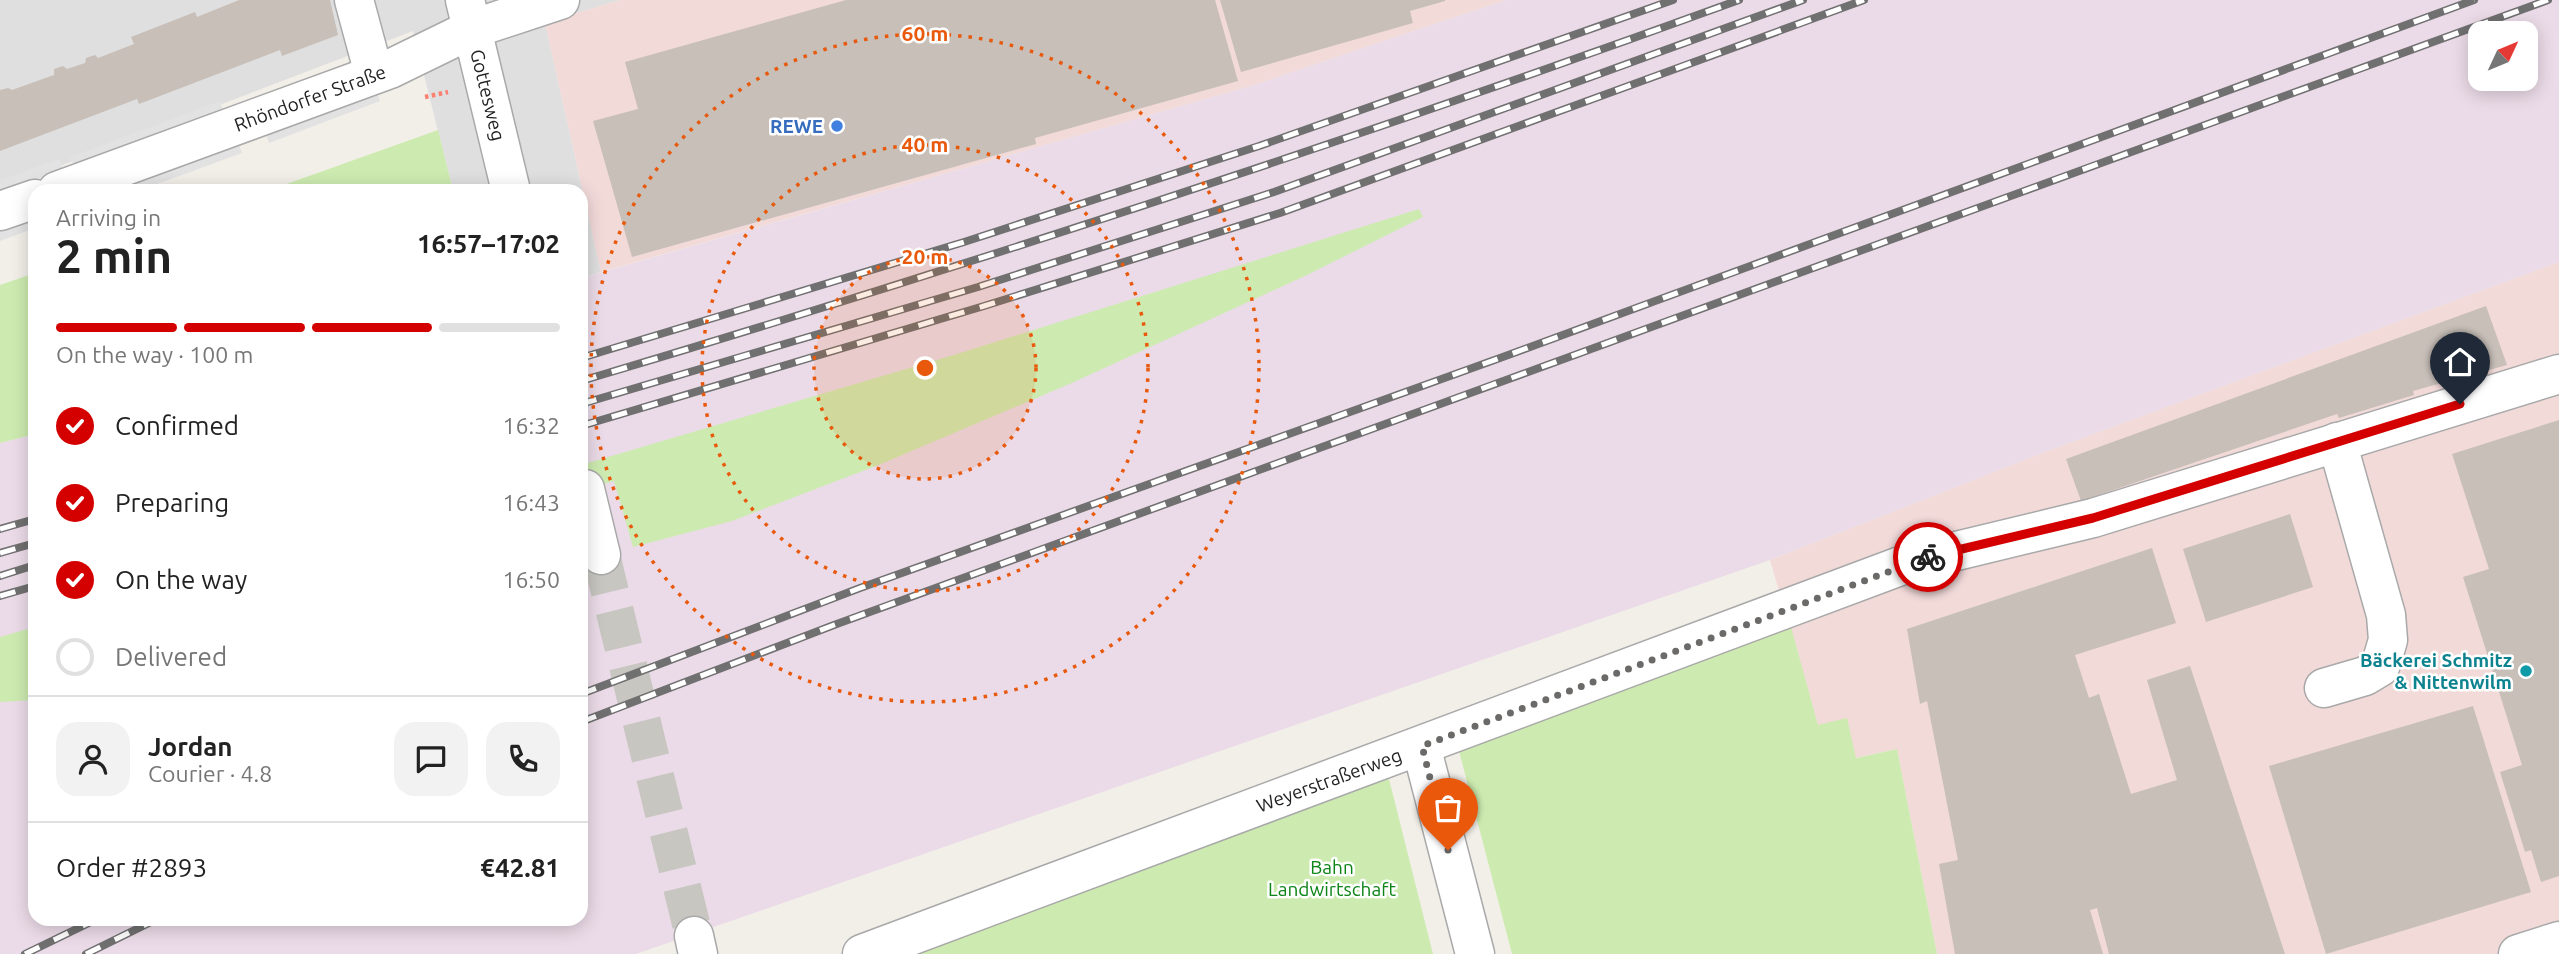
<!DOCTYPE html>
<html lang="en">
<head>
<meta charset="utf-8">
<style>
  :root { --surface:#fff; --page:#f2f2f2; --text:#222; --muted:#767676; --line:#e0e0e0; --accent:#d40000 }
  body { margin:0; font-family:Ubuntu,sans-serif; background:var(--page); color:var(--text); height:100vh; display:flex; flex-direction:column; font-size:26px; white-space:nowrap }
  * { box-sizing:border-box; margin:0 }
  p { font-size:23px; color:var(--muted) }
  .icon { flex:none; width:38px; height:38px; fill:none; stroke:currentColor; stroke-width:2; stroke-linecap:round; stroke-linejoin:round }
  .map { position:relative; flex:1; overflow:hidden }
  .drawer { position:absolute; left:28px; top:184px; width:560px; height:742px; display:flex; flex-direction:column; background:var(--surface); border-radius:21px; box-shadow:0 4px 18px #0003 }
  .drawer>* { flex:none }
  .needle { width:46px; rotate:46deg }
  .buttons { position:absolute; left:2468px; top:21px; display:grid; gap:14px }
  .buttons a { display:grid; place-items:center; width:70px; height:70px; border-radius:14px; background:var(--surface); box-shadow:0 4px 18px #0003; font-size:35px }
  .pin { position:absolute; display:grid; place-items:center; width:60px; height:60px; color:#fff; margin:-72px -30px; border-radius:50% 50% 50% 0; rotate:-45deg; box-shadow:0 0 7px #0007 }
  .pin .icon { rotate:45deg }
  .courier { position:absolute; display:grid; place-items:center; width:70px; height:70px; margin:-35px; border:5px solid #d40000; border-radius:50%; background:#fff; color:#222; box-shadow:0 2px 9px #0007 }
  .overview em { font-style:normal; font-weight:700 }
  .overview div { display:flex; flex-direction:column-reverse }
  .overview { display:flex; align-items:center; justify-content:space-between; height:119px; padding:0 28px }
  h1 { font-size:46px; font-weight:700; line-height:52px }
  .bar { display:grid; grid-template-columns:repeat(4,1fr); gap:10px 7px; align-content:center; height:84px; padding:0 28px }
  .bar i { height:9px; border-radius:5px; background:var(--line) }
  .bar .selected { background:var(--accent) }
  .bar p { grid-column:span 4 }
  .line { display:flex; align-items:center; gap:18px; padding:0 28px; border-top:2px solid var(--line) }
  .line div { flex:1 }
  .round { display:grid; place-items:center; flex:none; width:74px; height:74px; border-radius:21px; background:var(--page) }
  ol { padding:0 28px; list-style:none }
  li { display:flex; align-items:center; gap:21px; height:77px }
  li p { margin-inline-start:auto }
  li .icon { padding:7px; border-radius:50%; background:var(--accent); color:#fff; stroke-width:4 }
  li:last-child { color:var(--muted) }
  li i { width:38px; height:38px; border:4px solid var(--line); border-radius:50% }
  .map>svg:first-child { display:block }
  .residential { fill:#e0dfdf }
  .commercial { fill:#f2dad9 }
  .industrial { fill:#ebdbe8; fill-rule:evenodd }
  .grass { fill:#cdebb0 }
  .parking { fill:#e2e2e2 }
  .building { fill:#c7bfb8 }
  .lines { fill:none; stroke-linecap:round; stroke-linejoin:round }
  .minor-tunnel { stroke:#c8c6c1; stroke-width:38; stroke-dasharray:38 19; stroke-linecap:butt }
  .minor-casing { stroke:#a9a9a9; stroke-width:41 }
  .path { stroke:#fa8072; stroke-width:4.5; stroke-dasharray:3.5 3.5; stroke-linecap:butt }
  .minor { stroke:#fff; stroke-width:38 }
  .rail-casing { stroke:#707070; stroke-width:8 }
  .rail { stroke:#fff; stroke-width:5; stroke-dasharray:16; stroke-linecap:butt }
  .done { stroke:#6b6a68; stroke-width:7; stroke-dasharray:0 12.6 }
  .route { stroke:#d40000; stroke-width:9 }
  .ring { fill:none; stroke:#e8590c; stroke-width:3.5; stroke-dasharray:3.5 7 }
  .shop-dot { fill:#3f7fe0; stroke:#fff; stroke-width:2.5 }
  .culture-dot { fill:#0f9aa8; stroke:#fff; stroke-width:2.5 }
  .labels { text-anchor:middle; dominant-baseline:central; stroke-width:5; stroke-linejoin:round; paint-order:stroke }
  .street-label { font-size:19px; fill:#222; stroke:#fff }
  .shop-label { font-size:19px; font-weight:bold; fill:#366cbe; stroke:#fff; text-anchor:end }
  .culture-label { font-size:19px; font-weight:bold; fill:#0d838f; stroke:#fff; text-anchor:end }
  .park-label { font-size:19px; fill:#0c8416; stroke:#fff }
  .centre { fill:#e8590c; stroke:#fff; stroke-width:3.5 }
  .ring-label { font-size:21px; text-anchor:middle; font-weight:bold; fill:#e8590c; stroke:#fff; stroke-width:5; stroke-linejoin:round; paint-order:stroke }
</style>
</head>
<body>
<div class="map">
<svg width="2559" height="954" viewBox="0 0 2559 954">
  <rect width="100%" height="100%" fill="#f2efe9"/>
  <path class="residential" d="M 0,0 L 620,0 L 545,23 L 601,272 L 581,278 L 581,191 L 453,191 L 413,31 L 0,189 Z"/>
  <g class="commercial">
    <path d="M 620,0 L 1506,0 L 1251,86 L 601,272 L 545,23 Z"/>
    <path d="M 2559,262 L 2559,954 L 1937,954 L 1897,749 L 1855,758 L 1818,725 L 1770,560 L 2050,450 Z"/>
  </g>
  <path class="industrial" d="M 1506,0 L 2559,0 L 2559,262 L 2050,450 L 1770,560 L 636,954 L 0,954 L 0,443 L 35,434 L 35,919 L 581,919 L 581,278 L 1251,86 ZM 2480,33 L 2525,33 L 2525,79 L 2480,79 Z"/>
  <g class="grass">
    <path d="M 438,130 L 453,191 L 267,191 Z"/>
    <path d="M 1419,209 L 1423,217 L 1307,275 L 1074,382 L 881,464 L 732,521 L 633,547 L 614,481 L 581,491 L 581,465 L 957,354 Z"/>
    <path d="M 35,273 L 35,434 L 0,443 L 0,285 Z"/>
    <path d="M 35,627 L 35,700 L 0,702 L 0,637 Z"/>
    <path d="M 1791,627 L 1818,725 L 1847,718 L 1856,758 L 1897,749 L 1937,954 L 1512,954 L 1459,751 Z"/>
    <path d="M 1388,775 L 1433,954 L 912,954 Z"/>
  </g>
  <g class="parking">
    <path d="M 377,92 L 380,101 L 269,143 L 266,133 Z"/>
    <path d="M 220,101 L 223,110 L 74,165 L 70,157 Z"/>
    <path d="M 238,142 L 242,153 L 138,191 L 106,191 Z"/>
    <path d="M 59,159 L 63,170 L 0,193 L 0,180 Z"/>
    <path d="M 35,217 L 35,228 L 0,241 L 0,229 Z"/>
  </g>
  <g class="building">
    <path d="M 239,0 L 330,0 L 338,35 L 282,56 L 280,50 L 139,104 L 137,99 L 0,151 L 0,90 L 8,88 L 12,90 L 54,75 L 54,69 L 63,66 L 67,69 L 85,63 L 86,58 L 95,55 L 98,58 L 134,44 L 131,37 L 195,12 L 197,17 Z"/>
    <path d="M 846,0 L 1215,0 L 1238,81 L 1035,138 L 1036,144 L 632,257 L 593,121 L 638,109 L 625,62 Z"/>
    <path d="M 1220,0 L 1445,0 L 1445,1 L 1410,11 L 1413,23 L 1241,72 Z"/>
    <path d="M 2486,306 L 2507,365 L 2413,391 L 2414,395 L 2339,418 L 2337,414 L 2081,501 L 2066,459 Z"/>
    <path d="M 2559,420 L 2559,876 L 2541,882 L 2531,850 L 2525,852 L 2500,772 L 2522,765 L 2463,577 L 2489,569 L 2452,454 Z"/>
    <path d="M 2290,514 L 2313,587 L 2206,622 L 2183,549 Z"/>
    <path d="M 2152,548 L 2176,623 L 2075,655 L 2089,698 L 2099,694 L 2131,794 L 2177,780 L 2147,680 L 2190,666 L 2285,954 L 2109,954 L 2097,908 L 2090,910 L 2103,954 L 1955,954 L 1939,864 L 1958,860 L 1927,701 L 1920,704 L 1907,629 Z"/>
    <path d="M 2473,706 L 2531,892 L 2326,954 L 2269,766 Z"/>
  </g>
  <g class="lines">
    <path class="minor-tunnel" d="M 601,555 L 694,936"/>
    <defs>
      <g id="minor">
        <path d="M 354,0 L 374,74"/>
        <path d="M 465,0 L 511,191"/>
        <path d="M 57,191 L 390,69 L 472,29 L 560,0"/>
        <path d="M 0,211 L 35,199"/>
        <path d="M 585,489 L 601,555"/>
        <path d="M 2324,688 L 2365,676 L 2380,667 L 2388,640 L 2386,615 L 2337,442"/>
        <path d="M 1421,746 L 1475,954"/>
        <path d="M 694,936 L 698,954"/>
        <path d="M 862,954 L 1911,562 L 2093,518 L 2559,374"/>
        <path d="M 2518,954 L 2559,941"/>
      </g>
    </defs>
    <use href="#minor" class="minor-casing"/>
    <path class="path" d="M 425,97 L 448,92"/>
    <use href="#minor" class="minor"/>
    <defs>
      <g id="rail">
        <path d="M 581,358 L 964,242 L 1259,146 L 1673,0"/>
        <path d="M 581,381 C 971,265 1357,139 1739,0"/>
        <path d="M 581,404 L 978,287 L 1274,192 L 1803,0"/>
        <path d="M 581,426 L 984,306 L 1280,213 L 1864,0"/>
        <path d="M 0,529 L 35,519"/>
        <path d="M 0,553 L 35,543"/>
        <path d="M 0,576 L 35,565"/>
        <path d="M 0,596 L 35,586"/>
        <path d="M 581,694 L 860,588 L 1500,358 L 2474,0"/>
        <path d="M 581,722 L 834,625 L 2548,0"/>
        <path d="M 25,954 L 97,919"/>
        <path d="M 86,954 L 157,919"/>
      </g>
    </defs>
    <use href="#rail" class="rail-casing"/>
    <use href="#rail" class="rail"/>
  </g>
  <g class="lines">
    <path class="done" d="M 1448,850 L 1422,746 L 1928,557"/>
    <path class="route" d="M 1928,557 L 2093,518 L 2460,404"/>
  </g>
  <circle cx="925" cy="368" r="111" fill="#e8590c" fill-opacity=".12"/>
  <g class="ring">
    <circle cx="925" cy="368" r="111"/>
    <circle cx="925" cy="368" r="223"/>
    <circle cx="925" cy="368" r="334"/>
  </g>
  <circle class="shop-dot" cx="837" cy="126" r="7"/>
  <circle class="culture-dot" cx="2526" cy="671" r="7"/>
  <g class="labels">
    <g class="street-label">
      <text transform="translate(488 95) rotate(76)">Gottesweg</text>
      <text transform="translate(310 98) rotate(-20)">Rhöndorfer Straße</text>
      <text transform="translate(1329 780) rotate(-20)">Weyerstraßerweg</text>
    </g>
    <g class="shop-label">
      <text x="823" y="126">REWE</text>
    </g>
    <g class="culture-label">
      <text x="2512" y="660">Bäckerei Schmitz<tspan x="2512" dy="22">&amp; Nittenwilm</tspan></text>
    </g>
    <g class="park-label">
      <text x="1332" y="867">Bahn<tspan x="1332" dy="22">Landwirtschaft</tspan></text>
    </g>
  </g>
  <circle cx="925" cy="368" r="10" class="centre"/>
  <g class="ring-label">
    <text x="925" y="41">60 m</text>
    <text x="925" y="152">40 m</text>
    <text x="925" y="264">20 m</text>
  </g>
</svg>
<div class="buttons">
<a><svg class="needle" viewBox="-14 -14 28 28"><path d="M0-13l5 13h-10z" fill="#e53935"/><path d="M0 13l5-13h-10z" fill="#767676"/></svg></a>
</div>
<div class="pin" style="left:1448px;top:850px;background:#ea580c"><svg class="icon" aria-label="bag" viewBox="0 0 24 24"><path d="M5 8h14l-1 12H6zM9 8a3 3 0 0 1 6 0"/></svg></div>
<div class="pin" style="left:2460px;top:404px;background:#1f2937"><svg class="icon" aria-label="home" viewBox="0 0 24 24"><path d="M3 11l9-7 9 7M6 9v11h12V9"/></svg></div>
<div class="courier" style="left:1928px;top:557px"><svg class="icon" aria-label="bike" viewBox="0 0 24 24"><circle cx="6" cy="16" r="4"/><circle cx="18" cy="16" r="4"/><path d="M6 16l4-8h5l3 8M10 8l3 8H6M13 5h3"/></svg></div>
<section class="drawer">
<div class="overview"><div><h1>2 min</h1><p>Arriving in</p></div><em>16:57–17:02</em></div>
<div class="bar"><i class="selected"></i><i class="selected"></i><i class="selected"></i><i></i><p>On the way · 100 m</p></div>
<ol>
<li><svg class="icon" aria-label="check" viewBox="0 0 24 24"><path d="M5 12l5 5 9-10"/></svg>Confirmed<p>16:32</p></li>
<li><svg class="icon" aria-label="check" viewBox="0 0 24 24"><path d="M5 12l5 5 9-10"/></svg>Preparing<p>16:43</p></li>
<li><svg class="icon" aria-label="check" viewBox="0 0 24 24"><path d="M5 12l5 5 9-10"/></svg>On the way<p>16:50</p></li>
<li><i></i>Delivered</li>
</ol>
<div class="line" style="height:126px"><a class="round"><svg class="icon" aria-label="person" viewBox="0 0 24 24"><circle cx="12" cy="8" r="4"/><path d="M4 21q1-7 8-7t8 7"/></svg></a><div><b>Jordan</b><p>Courier · 4.8</p></div><a class="round"><svg class="icon" aria-label="chat" viewBox="0 0 24 24"><path d="M4 5h16v11H9l-5 4z"/></svg></a><a class="round"><svg class="icon" aria-label="phone" viewBox="0 0 24 24"><path d="M5 4h4l2 5-3 2q2 4 5 5l2-3 5 2v4C11 20 4 13 5 4z"/></svg></a></div>
<div class="line" style="height:91px"><div>Order #2893</div><b>€42.81</b></div>
</section>
</div>
</body>
</html>
